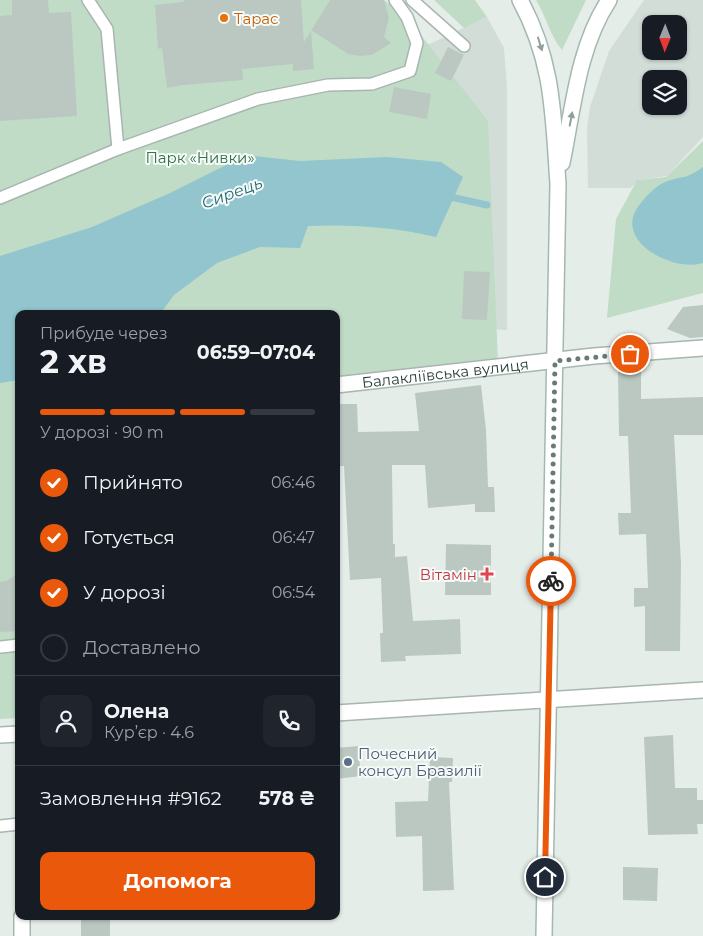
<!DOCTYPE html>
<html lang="uk">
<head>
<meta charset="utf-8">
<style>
  :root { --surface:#171b24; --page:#20242c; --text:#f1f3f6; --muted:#9ea1a6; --line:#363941; --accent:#ea580c }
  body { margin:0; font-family:Montserrat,sans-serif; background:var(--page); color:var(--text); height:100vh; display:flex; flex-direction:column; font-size:19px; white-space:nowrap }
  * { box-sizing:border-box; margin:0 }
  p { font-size:16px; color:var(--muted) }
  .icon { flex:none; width:28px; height:28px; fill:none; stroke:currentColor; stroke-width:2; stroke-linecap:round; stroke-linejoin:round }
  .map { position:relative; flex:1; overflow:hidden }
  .drawer { position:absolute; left:15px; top:310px; width:325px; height:610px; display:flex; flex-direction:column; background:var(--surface); border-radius:10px; box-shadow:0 1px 4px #0004 }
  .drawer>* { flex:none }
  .needle { width:32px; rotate:181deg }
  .buttons { position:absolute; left:642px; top:15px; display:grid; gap:10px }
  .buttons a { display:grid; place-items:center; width:45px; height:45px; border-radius:10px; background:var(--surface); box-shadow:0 1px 4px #0004; font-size:25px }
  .pin { position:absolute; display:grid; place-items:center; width:42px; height:42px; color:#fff; margin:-21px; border:2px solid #fff; border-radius:50%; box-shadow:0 1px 5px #0007 }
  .courier { position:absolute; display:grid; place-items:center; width:50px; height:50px; margin:-25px; border:4px solid #ea580c; border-radius:50%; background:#fff; color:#222; box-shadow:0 1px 6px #0007 }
  .overview em { font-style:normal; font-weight:700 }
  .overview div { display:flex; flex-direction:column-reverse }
  .overview { display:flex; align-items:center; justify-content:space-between; height:85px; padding:0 25px }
  h1 { font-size:32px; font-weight:700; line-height:38px }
  .bar { display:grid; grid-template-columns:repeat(4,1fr); gap:8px 5px; align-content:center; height:60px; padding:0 25px }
  .bar i { height:6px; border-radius:4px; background:var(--line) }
  .bar .active { background:var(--accent) }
  .bar p { grid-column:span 4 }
  .line { display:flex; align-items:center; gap:12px; padding:0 25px; border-top:1px solid var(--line) }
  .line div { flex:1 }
  .round { display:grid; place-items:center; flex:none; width:52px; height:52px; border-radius:10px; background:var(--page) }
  ol { padding:0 25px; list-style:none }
  li { display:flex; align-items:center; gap:15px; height:55px }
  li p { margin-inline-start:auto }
  li .icon { padding:5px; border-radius:50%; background:var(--accent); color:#fff; stroke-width:4 }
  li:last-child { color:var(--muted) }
  li i { width:28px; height:28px; border:2px solid var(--line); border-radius:50% }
  .button { display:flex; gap:10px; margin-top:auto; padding:10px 25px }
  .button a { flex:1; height:58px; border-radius:10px; background:var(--accent); color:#fff; font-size:20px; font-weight:700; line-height:58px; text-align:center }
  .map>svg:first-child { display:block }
  .built { fill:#d3ddd8; fill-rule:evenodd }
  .green { fill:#c0dcc7 }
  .water { fill:#92c5cd }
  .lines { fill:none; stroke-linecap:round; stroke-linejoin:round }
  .stream { stroke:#92c5cd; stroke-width:7 }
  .building { fill:#bbc8c2 }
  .lane-casing { stroke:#a8b5b0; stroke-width:14 }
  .street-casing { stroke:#a8b5b0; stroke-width:18 }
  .secondary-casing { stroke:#a4b8b1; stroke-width:18 }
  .lane { stroke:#fff; stroke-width:11 }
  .street { stroke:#fff; stroke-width:15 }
  .secondary { stroke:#fff; stroke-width:15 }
  .oneway { fill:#929e9b }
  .done { stroke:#697b75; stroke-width:5; stroke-dasharray:0 9 }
  .route { stroke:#ea580c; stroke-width:6 }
  .food-dot { fill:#e8710a; stroke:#f6faf8; stroke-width:2 }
  .health-dot { fill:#e0444e; stroke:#f6faf8; stroke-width:2 }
  .service-dot { fill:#5c6f8a; stroke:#f6faf8; stroke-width:2 }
  .labels { text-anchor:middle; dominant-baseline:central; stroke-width:4; stroke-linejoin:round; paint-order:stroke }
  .food-label { font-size:15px; fill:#c56008; stroke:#f6faf8; text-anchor:start }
  .park-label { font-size:15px; fill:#33724a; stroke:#f6faf8 }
  .street-label { font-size:15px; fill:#263e37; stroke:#f6faf8 }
  .health-label { font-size:15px; fill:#be3a42; stroke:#f6faf8; text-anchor:end }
  .service-label { font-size:15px; fill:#4e5e75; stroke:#f6faf8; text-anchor:start }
  .water-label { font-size:16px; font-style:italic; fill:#246a75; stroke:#f6faf8 }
</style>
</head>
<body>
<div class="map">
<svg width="703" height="936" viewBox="0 0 703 936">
  <rect width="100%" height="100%" fill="#e5ede9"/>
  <g class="built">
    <path d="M 644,0 L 703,0 L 703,137 L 667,176 L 638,180 L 631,188 L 588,188 L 587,128 L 590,107 L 609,51 ZM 651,24 L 679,24 L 679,51 L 651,51 ZM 651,79 L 679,79 L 679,106 L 651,106 Z"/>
    <path d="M 487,17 L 504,48 L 507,86 L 507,330 L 469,328 L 423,47 Z"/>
  </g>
  <g class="green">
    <path d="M 0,0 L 384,0 L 407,17 L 488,121 L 498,362 L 336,380 L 336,314 L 19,314 L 19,718 L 0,719 Z"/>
    <path d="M 434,0 L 475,0 L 487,17 L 464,28 Z"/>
    <path d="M 536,0 L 586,0 L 562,50 C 550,36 546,16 536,0 Z"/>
    <path d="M 703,141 L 703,293 L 607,318 L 616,219 L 637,180 L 666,177 Z"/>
  </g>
  <g class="water">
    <path d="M 246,155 L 300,161 L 387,157 L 441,162 L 463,177 L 436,237 C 393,227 351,224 308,226 L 300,248 L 260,247 L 217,263 L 174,295 L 160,314 L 19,314 L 19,380 L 0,383 L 0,256 L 92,227 L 170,193 Z"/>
    <path d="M 703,167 L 703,263 C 673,273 609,239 641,203 C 646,196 659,183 668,181 C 685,175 685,180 703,167 Z"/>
  </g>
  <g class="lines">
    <path class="stream" d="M 446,196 L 487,205"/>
  </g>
  <g class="building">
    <path d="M 12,0 L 48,0 L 49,13 L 71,12 L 77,116 L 0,121 L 0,16 L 12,15 Z"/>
    <path d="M 185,0 L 301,0 L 304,42 L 330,0 L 384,0 L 389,18 L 384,37 L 391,43 L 372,55 L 360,56 L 348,54 L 311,30 L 314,69 L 293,71 L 293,64 L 242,69 L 243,80 L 183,85 L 167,88 L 162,48 L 158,49 L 155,5 L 183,2 Z"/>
    <path d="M 448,47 L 464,55 L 451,81 L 435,73 Z"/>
    <path d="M 394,87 L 431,94 L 427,119 L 389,112 Z"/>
    <path d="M 464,271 L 490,272 L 487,320 L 462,319 Z"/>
    <path d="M 703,305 L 703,337 L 690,338 L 667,329 L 683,307 Z"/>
    <path d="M 618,372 L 641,372 L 641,399 L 703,397 L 703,435 L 674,435 L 681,563 L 680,651 L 645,651 L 645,606 L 634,607 L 634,588 L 648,588 L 646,534 L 619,535 L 618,513 L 631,513 L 628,436 L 619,436 Z"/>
    <path d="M 481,385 L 486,430 L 488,487 L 494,487 L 495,512 L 475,512 L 475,504 L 428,508 L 425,465 L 392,465 L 393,544 L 395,544 L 395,557 L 407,556 L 413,621 L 460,619 L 461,654 L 405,656 L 406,661 L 381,662 L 380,633 L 383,633 L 381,578 L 350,580 L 344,466 L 336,466 L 336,404 L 357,404 L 358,432 L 419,431 L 415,393 Z"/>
    <path d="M 446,544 L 491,545 L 491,595 L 445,595 Z"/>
    <path d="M 19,573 L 19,631 L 0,632 L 0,582 L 6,581 Z"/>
    <path d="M 673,735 L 675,788 L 697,788 L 697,800 L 703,800 L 703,824 L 697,824 L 698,834 L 648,835 L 644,737 Z"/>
    <path d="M 358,746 L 361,776 L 336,779 L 336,748 Z"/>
    <path d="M 430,757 L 453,758 L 452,782 L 449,782 L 454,890 L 423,891 L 422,836 L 396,837 L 395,802 L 428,801 Z"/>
    <path d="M 623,867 L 658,868 L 657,901 L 623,900 Z"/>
    <rect x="81" y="917" width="29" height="19"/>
  </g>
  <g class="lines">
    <defs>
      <g id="lane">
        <path d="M 88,0 L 107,29 L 118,149"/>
        <path d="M 412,0 L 464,46"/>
        <path d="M 0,198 L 118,149 L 258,99 L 328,85 L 372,84 L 410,71 L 417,43 L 407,17 L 395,0"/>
        <path d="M 1,647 L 19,645"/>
        <path d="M 0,826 L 19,824"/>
      </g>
      <g id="street">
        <path id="s1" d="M 336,385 L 594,356 L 703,348"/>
        <path d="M 336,713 L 703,690"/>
        <path d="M 0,735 L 19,734"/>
        <path d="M 22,936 L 22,916"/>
      </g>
      <g id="secondary">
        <path d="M 520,0 C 554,63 553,115 558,184 L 544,936"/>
        <path d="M 562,163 C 573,109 578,47 609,0"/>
      </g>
    </defs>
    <use href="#lane" class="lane-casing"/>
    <use href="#street" class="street-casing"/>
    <use href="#secondary" class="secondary-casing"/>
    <use href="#lane" class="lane"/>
    <use href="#street" class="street"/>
    <use href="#secondary" class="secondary"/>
  </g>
  <defs><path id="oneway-solid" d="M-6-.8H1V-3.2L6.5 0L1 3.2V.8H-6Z" transform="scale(1.25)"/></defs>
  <g class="oneway">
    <use href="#oneway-solid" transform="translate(540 44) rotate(73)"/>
    <use href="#oneway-solid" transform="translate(571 119) rotate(-79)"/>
  </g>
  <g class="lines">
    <path class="done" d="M 551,581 L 555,361 L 630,354"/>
    <path class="route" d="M 545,877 L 551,581"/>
  </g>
  <circle class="food-dot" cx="224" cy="18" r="5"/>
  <path class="health-dot" d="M484.5 566.5h5v5h5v5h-5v5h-5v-5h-5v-5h5z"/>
  <circle class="service-dot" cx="348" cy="762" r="5"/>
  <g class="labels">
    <g class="food-label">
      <text x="234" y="18">Тарас</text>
    </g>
    <g class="park-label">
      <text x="200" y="157">Парк «Нивки»</text>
    </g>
    <g class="street-label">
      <text stroke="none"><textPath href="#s1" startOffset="110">Балакліївська вулиця</textPath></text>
    </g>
    <g class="health-label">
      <text x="477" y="574">Вітамін</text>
    </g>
    <g class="service-label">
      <text x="358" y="753">Почесний<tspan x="358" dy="17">консул Бразилії</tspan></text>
    </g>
    <g class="water-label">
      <text transform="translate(232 193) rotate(-20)">Сирець</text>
    </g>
  </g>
</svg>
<div class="buttons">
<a><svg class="needle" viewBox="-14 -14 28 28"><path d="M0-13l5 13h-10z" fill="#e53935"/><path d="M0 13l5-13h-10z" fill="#9ea1a6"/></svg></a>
<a><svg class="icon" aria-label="layers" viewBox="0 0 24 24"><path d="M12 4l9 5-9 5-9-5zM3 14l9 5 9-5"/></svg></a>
</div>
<div class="pin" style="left:630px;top:354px;background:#ea580c"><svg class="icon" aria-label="bag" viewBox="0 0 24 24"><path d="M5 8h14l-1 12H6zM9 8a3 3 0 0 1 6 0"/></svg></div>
<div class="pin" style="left:545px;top:877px;background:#1f2937"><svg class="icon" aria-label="home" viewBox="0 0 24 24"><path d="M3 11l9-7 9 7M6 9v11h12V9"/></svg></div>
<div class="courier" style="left:551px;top:581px"><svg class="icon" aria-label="bike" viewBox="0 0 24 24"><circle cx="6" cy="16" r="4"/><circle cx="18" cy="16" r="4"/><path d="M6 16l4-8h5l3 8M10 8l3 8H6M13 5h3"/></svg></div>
<section class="drawer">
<div class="overview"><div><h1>2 хв</h1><p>Прибуде через</p></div><em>06:59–07:04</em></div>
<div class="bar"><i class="active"></i><i class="active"></i><i class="active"></i><i></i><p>У дорозі · 90 m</p></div>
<ol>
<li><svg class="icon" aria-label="check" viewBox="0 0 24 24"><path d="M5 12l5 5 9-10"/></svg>Прийнято<p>06:46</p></li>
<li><svg class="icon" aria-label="check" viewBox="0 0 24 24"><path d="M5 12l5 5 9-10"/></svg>Готується<p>06:47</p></li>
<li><svg class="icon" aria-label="check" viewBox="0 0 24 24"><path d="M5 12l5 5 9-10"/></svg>У дорозі<p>06:54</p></li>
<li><i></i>Доставлено</li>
</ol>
<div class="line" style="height:90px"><a class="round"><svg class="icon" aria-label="person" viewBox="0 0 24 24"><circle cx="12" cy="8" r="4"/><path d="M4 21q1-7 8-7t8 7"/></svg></a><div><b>Олена</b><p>Кур’єр · 4.6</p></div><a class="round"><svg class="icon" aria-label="phone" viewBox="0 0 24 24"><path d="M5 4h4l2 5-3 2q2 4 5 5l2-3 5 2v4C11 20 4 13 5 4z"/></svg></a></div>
<div class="line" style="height:65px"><div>Замовлення #9162</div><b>578 ₴</b></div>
<div class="button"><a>Допомога</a></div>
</section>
</div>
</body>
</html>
